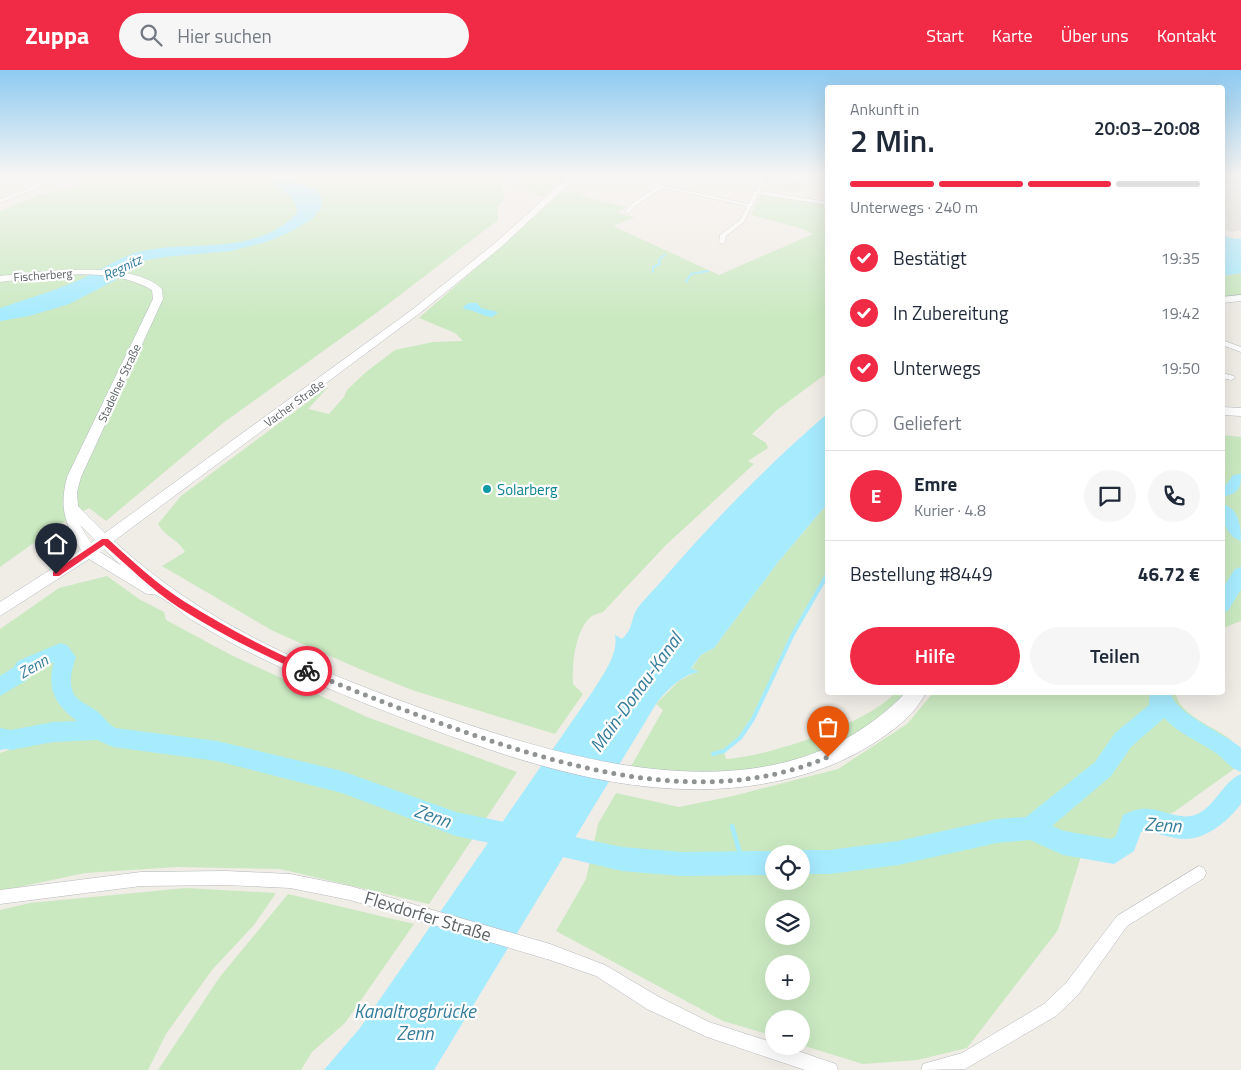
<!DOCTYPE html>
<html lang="de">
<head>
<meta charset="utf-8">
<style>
  :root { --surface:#fff; --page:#f6f6f7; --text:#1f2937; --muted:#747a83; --line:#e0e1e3; --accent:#f12b46 }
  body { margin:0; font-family:"Titillium Web",sans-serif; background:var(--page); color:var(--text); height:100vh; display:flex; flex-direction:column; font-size:19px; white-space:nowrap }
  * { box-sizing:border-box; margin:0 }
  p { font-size:16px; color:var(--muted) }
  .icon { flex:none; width:28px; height:28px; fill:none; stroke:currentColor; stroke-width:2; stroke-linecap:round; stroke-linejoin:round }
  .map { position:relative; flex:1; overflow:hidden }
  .sheet { position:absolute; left:825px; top:15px; width:400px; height:610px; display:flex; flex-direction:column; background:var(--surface); border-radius:5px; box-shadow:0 5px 20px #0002 }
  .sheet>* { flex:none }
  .controls { position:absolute; left:765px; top:775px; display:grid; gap:10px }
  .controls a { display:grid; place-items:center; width:45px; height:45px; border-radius:50%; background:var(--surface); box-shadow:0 5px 20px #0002; font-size:25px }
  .pin { position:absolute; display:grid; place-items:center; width:42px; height:42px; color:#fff; margin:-51px -21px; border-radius:50% 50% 50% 0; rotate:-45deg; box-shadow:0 0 5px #0007 }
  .pin .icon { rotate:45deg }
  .courier { position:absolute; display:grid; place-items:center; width:50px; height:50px; margin:-25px; border:4px solid #f12b46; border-radius:50%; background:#fff; color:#222; box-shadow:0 1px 6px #0007 }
  .overview em { font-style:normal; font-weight:600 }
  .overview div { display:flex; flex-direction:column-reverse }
  .overview { display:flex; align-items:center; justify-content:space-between; height:85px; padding:0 25px }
  h1 { font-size:32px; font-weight:600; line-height:38px }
  .bar { display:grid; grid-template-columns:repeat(4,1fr); gap:8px 5px; align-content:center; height:60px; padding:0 25px }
  .bar i { height:6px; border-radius:4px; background:var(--line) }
  .bar .current { background:var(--accent) }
  .bar p { grid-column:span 4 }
  .line { display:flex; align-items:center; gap:12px; padding:0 25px; border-top:1px solid var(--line) }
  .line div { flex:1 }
  .round { display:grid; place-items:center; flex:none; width:52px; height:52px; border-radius:26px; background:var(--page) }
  ol { padding:0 25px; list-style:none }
  li { display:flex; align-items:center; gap:15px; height:55px }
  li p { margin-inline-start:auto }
  li .icon { padding:5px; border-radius:50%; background:var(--accent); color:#fff; stroke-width:4 }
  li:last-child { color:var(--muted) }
  li i { width:28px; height:28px; border:2px solid var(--line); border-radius:50% }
  .cta { display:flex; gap:10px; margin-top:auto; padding:10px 25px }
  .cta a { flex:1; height:58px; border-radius:30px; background:var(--accent); color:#fff; font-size:20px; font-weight:600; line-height:58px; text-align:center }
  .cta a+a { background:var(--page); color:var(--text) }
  header { display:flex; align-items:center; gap:30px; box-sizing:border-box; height:70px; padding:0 25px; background:var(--accent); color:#fff }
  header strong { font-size:24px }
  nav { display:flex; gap:28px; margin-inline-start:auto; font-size:18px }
  .search { width:350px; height:45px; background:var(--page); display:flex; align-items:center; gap:12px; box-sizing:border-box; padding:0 18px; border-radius:28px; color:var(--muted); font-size:19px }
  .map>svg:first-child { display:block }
  .industrial { fill:#e1deda }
  .education { fill:#e2ddd7 }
  .green { fill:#cae9c1; fill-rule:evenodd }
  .water { fill:#a7ebff }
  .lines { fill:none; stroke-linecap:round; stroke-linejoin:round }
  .stream-far3 { stroke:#a7ebff; stroke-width:2 }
  .stream-far2 { stroke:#a7ebff; stroke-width:2.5 }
  .stream-far1 { stroke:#a7ebff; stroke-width:4 }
  .stream { stroke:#a7ebff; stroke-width:4.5 }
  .river { fill:#a7ebff; fill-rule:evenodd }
  .street-casing { stroke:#b6babd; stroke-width:1 }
  .secondary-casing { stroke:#b4babe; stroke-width:1 }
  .street { fill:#fff; fill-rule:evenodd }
  .secondary { fill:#fff; fill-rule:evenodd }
  .route { fill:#f12b46 }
  .done { stroke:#909393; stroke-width:5; stroke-dasharray:0 9 }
  .culture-dot { fill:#0f9aa8; stroke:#fff; stroke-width:2 }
  .labels { text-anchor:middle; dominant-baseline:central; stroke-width:4.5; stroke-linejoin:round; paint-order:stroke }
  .far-street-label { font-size:12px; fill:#5d6367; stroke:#fff }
  .far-water-label { font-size:14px; font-style:italic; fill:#367d9b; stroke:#fff }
  .culture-label { font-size:15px; fill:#0d838f; stroke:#fff; text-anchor:start }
  .water-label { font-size:16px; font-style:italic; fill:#367d9b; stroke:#fff }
  .near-street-label { font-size:18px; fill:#5d6367; stroke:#fff }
  .near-water-label { font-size:19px; font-style:italic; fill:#367d9b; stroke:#fff }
</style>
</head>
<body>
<header>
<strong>Zuppa</strong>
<div class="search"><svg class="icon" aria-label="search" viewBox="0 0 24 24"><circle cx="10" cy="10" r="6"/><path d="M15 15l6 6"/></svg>Hier suchen</div>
<nav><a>Start</a><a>Karte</a><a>Über uns</a><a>Kontakt</a></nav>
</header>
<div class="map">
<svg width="1241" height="1000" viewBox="0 0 1241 1000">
  <rect width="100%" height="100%" fill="#f0ece6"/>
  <path class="industrial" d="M 1241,106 L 1241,160 L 1232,162 L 1223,159 L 1223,109 Z"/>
  <path class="education" d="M 769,106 L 797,106 L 796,110 L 804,114 L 798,121 L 763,117 Z"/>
  <g class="green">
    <path d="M 92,106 L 500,106 L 504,129 L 497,137 L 498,150 L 379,241 L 223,353 L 106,451 L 89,438 L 62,453 L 0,497 L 0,141 L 39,125 L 81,115 Z"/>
    <path d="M 531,106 L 564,106 L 542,127 L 519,116 Z"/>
    <path d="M 576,121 L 589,128 L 626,137 L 617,143 L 635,147 L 613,156 L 719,205 L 813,164 L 800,158 L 751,145 L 761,123 L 827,134 L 827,303 L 777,340 L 752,364 L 766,373 L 768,378 L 748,391 L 754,394 L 666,475 L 603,542 C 600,543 595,544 592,546 C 575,559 572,594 573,614 L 583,624 L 555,664 L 412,620 L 362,600 L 273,561 L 162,496 L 185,482 C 178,469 165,467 158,454 L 181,426 L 329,316 L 308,339 L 329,344 L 344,327 L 347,320 L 366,302 L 395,280 L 433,272 L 463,271 L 455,263 L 419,248 L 561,123 Z"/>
    <path d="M 1241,203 L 1241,228 L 1223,230 L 1222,206 Z"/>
    <path d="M 1223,365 L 1241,367 L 1241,551 L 1223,558 L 1222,396 L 1228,395 L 1223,395 L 1223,389 L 1237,396 L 1223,389 Z"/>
    <path d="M 827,434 L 827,504 L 793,564 L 753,649 L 740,668 L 724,681 L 726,689 C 769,686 867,654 895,623 L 918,623 L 852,677 L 726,711 L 630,698 L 663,640 L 656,634 L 679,611 L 698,601 L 691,599 L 701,585 L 714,578 L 779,491 Z"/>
    <path d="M 107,506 L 139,529 L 164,542 L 166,550 L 231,585 L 367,647 L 517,702 L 429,834 L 280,799 L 177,797 L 85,803 L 0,821 L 0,683 L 83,655 L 17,664 L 0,662 L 0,559 L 59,518 Z"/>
    <path d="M 933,623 L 1176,623 C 1177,644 1217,658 1231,670 C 1234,673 1238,678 1241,682 L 1241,694 L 1174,742 L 1082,783 L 1058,860 L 967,978 L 917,990 L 863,994 L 801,975 L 801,949 L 774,949 L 774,966 L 723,951 L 556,861 L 586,809 L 598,754 L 616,723 L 679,737 L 733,726 L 838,699 L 907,654 ZM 774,784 L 801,784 L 801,811 L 774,811 ZM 774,839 L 801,839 L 801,866 L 774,866 ZM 774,894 L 801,894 L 801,921 L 774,921 Z"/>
    <path d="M 186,818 L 276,823 L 254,855 L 212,900 L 166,964 L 148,1000 L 0,1000 L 0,840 L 30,833 Z"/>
    <path d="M 288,824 L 414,854 L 345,953 L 312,982 L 301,1000 L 158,1000 L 219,908 Z"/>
  </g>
  <g class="water">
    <path d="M 277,106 L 301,106 L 295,111 L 318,122 L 322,130 L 321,138 L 312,149 L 290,162 L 266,172 L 231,181 L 164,187 L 131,193 L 116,210 L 69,234 L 29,246 L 0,251 L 0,238 C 30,228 61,219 90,205 C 106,197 120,187 138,182 C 190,169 256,187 297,143 C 296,127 287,123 274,115 L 274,108 Z"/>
    <path d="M 1223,165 L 1234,169 L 1241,168 L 1241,203 L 1223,206 Z"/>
    <path d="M 470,233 L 477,233 L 481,238 L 498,242 L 492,247 C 481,246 476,240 463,239 L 465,235 Z"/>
    <path d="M 827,344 L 827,434 L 779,491 L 714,578 L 701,585 L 691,598 L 699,602 C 681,605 667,620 656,634 L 434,1000 L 324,1000 L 360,958 L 593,621 C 602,606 619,584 615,565 L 622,569 C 634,558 630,550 637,539 C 645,528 656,518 665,507 C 715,449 769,394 827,344 Z"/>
    <path d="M 0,662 L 17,664 L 22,668 L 21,674 L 15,677 L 0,680 Z"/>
  </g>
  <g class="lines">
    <g class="stream-far3">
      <path d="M 432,112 L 434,106"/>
      <path d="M 653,202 L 653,197 L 660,194 L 659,189 L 665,185"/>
      <path d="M 686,212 L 691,204 L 708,201"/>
    </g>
    <path class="stream-far2" d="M 827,507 L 828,504"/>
    <path class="stream-far1" d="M 713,684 L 724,681 L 740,668 L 753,649 L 793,564 L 827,505"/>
    <path class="stream" d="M 732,756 L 743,794"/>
    <g class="river">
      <path d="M 1241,404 C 1241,420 1238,423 1222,427 L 1222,416 L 1227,414 L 1233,405 Z"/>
      <path d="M 1222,434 C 1239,438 1241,457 1241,471 C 1225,466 1222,448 1222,434 Z"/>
      <path d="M 1241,497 L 1241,519 L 1228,541 L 1222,543 L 1222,519 L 1235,499 Z"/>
      <path d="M 60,573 L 67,575 L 76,587 C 72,599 66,618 78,629 C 84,634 92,637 98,642 C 105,648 107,653 115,658 L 217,671 L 342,701 L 456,742 L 518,755 L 526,759 L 530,767 L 526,775 L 518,779 L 456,766 L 342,723 L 217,691 L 113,677 L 97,670 L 53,672 L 11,680 L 0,678 L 0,658 L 11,660 L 53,652 L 77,651 C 56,636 46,619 54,592 L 32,603 L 27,610 L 0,626 L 0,606 L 13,598 L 18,591 Z"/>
      <path d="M 1150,622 L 1170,622 C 1174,643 1226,664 1241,678 L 1241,702 C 1230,698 1225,690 1216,683 C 1198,671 1179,664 1164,648 L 1131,677 L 1111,706 L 1052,756 L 1064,761 L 1111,769 L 1116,766 L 1123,745 C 1131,741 1140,738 1149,739 C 1164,740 1179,750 1195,745 C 1215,738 1222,712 1241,704 L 1241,734 C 1226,753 1202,774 1175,768 C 1163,766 1153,761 1141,762 L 1134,781 L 1114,794 L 1063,785 L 1030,770 L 997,773 L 898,795 L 830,804 L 801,804 L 801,784 L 792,784 L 801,780 L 830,780 L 898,771 L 997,749 L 1026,747 L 1095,692 L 1115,663 L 1149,635 Z"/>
      <path d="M 546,761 L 622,777 L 682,782 L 774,781 L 781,784 L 774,784 L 774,805 L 682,806 L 622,801 L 538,781 L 534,773 L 538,765 Z"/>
    </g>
    <defs>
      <g id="street">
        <path d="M 51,106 L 56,106 L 38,118 L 0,133 L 0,129 L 34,116 Z"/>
        <path d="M 594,106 L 640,110 L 748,134 L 763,106 L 767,106 L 760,121 L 828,132 L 828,135 L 758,124 L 744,152 L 726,166 L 725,172 L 722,174 L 719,172 L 720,165 L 740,150 L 747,136 L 663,118 L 635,136 L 628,144 L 625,142 L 631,134 L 658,116 Z"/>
        <path d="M 1222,270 L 1241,277 L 1241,282 L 1222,275 Z"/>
        <path d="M 1222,303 L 1234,306 L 1235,308 L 1231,310 L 1222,308 Z"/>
        <path d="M 1199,796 L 1204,798 L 1206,803 L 1204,808 L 1127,856 L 1078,925 L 1056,946 L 965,999 L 921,1000 L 923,994 L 962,983 L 1044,934 L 1066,913 L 1117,846 Z"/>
        <path d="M 226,801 L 290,804 L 350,816 L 550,874 L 605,895 L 659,927 L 709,952 L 774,973 L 774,976 L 783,976 L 830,992 L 836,994 L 838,1000 L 805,1000 L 707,967 L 647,939 L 596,906 L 550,890 L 350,830 L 290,818 L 226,815 L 141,816 L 0,834 L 0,820 L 141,802 Z"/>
      </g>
      <g id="secondary">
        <path d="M 569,106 L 577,106 L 500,178 L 420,243 L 114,471 C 203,554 313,600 426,640 C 575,693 780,755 906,622 L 926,622 C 911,656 855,687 821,699 C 688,745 555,705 429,658 C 371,636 314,614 259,587 C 236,576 213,563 192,550 C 180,542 169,531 156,525 C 153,523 149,525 145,523 L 89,489 L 0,546 L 0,532 L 81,480 C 65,453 59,439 67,407 L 153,229 L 152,220 C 109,195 48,206 0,212 L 0,206 C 39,202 133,189 162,219 L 163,229 L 81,407 L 77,422 L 78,436 L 105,463 L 413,239 L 494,174 ZM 80,455 L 95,470 L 91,473 ZM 104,479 L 122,496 L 100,482 Z"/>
        <path d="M 1241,225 L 1241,231 L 1222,233 L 1222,227 Z"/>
        <path d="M 1222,337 L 1241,338 L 1241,346 L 1222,345 Z"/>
      </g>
    </defs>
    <use href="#street" class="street-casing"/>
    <use href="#secondary" class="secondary-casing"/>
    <use href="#street" class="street"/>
    <use href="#secondary" class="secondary"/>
  </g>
  <linearGradient id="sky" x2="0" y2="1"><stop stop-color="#8ecaf1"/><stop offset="0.43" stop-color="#f8f6f4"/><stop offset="1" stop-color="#f8f6f4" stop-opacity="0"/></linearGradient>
  <rect width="1241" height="246" fill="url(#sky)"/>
  <path class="route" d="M 102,469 L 108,469 C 132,491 157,514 185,532 C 225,557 267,579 310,598 L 310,603 L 304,603 C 261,584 218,563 178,537 C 151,519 128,496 104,475 L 59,506 L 53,506 L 53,502 Z"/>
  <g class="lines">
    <path class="done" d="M 307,601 C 354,621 400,639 448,656 C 566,698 706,740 828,687"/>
  </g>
  <circle class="culture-dot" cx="487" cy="419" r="5"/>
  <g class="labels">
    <g class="far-street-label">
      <text transform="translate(43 205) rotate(-4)">Fischerberg</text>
      <text transform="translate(119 313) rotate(-65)">Stadelner Straße</text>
      <text transform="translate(294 333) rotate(-36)">Vacher Straße</text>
    </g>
    <g class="far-water-label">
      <text transform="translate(122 197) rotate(-26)">Regnitz</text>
    </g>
    <g class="culture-label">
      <text x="497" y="419">Solarberg</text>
    </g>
    <g class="water-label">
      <text transform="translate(33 596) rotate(-30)">Zenn</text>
    </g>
    <g class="near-street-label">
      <text transform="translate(428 846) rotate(17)">Flexdorfer Straße</text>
    </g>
    <g class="near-water-label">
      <text transform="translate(635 622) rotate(-54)">Main-Donau-Kanal</text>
      <text transform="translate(433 745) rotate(19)">Zenn</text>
      <text transform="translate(1163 754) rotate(3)">Zenn</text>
      <text x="415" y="940">Kanaltrogbrücke<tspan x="415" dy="22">Zenn</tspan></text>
    </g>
  </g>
</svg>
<div class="controls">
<a><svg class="icon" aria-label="locate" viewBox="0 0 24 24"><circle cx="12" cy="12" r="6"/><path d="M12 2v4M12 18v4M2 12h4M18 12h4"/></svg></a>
<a><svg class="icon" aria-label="layers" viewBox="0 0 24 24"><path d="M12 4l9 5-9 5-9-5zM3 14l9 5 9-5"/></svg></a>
<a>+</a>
<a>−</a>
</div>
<div class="pin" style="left:828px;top:687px;background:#ea580c"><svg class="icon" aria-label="bag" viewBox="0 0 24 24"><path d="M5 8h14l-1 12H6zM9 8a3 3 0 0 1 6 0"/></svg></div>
<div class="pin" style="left:56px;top:504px;background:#1f2937"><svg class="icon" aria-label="home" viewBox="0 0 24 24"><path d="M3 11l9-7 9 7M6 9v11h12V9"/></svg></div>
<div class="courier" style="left:307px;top:601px"><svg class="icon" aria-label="bike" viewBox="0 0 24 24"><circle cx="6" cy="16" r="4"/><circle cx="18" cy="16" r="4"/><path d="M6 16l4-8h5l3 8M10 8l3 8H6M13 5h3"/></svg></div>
<section class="sheet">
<div class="overview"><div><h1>2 Min.</h1><p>Ankunft in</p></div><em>20:03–20:08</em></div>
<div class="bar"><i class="current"></i><i class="current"></i><i class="current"></i><i></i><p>Unterwegs · 240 m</p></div>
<ol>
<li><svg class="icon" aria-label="check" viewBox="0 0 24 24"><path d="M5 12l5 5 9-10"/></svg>Bestätigt<p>19:35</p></li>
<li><svg class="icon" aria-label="check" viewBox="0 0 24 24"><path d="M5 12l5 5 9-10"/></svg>In Zubereitung<p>19:42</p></li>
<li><svg class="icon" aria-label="check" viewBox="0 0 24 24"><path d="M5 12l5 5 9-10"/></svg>Unterwegs<p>19:50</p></li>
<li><i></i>Geliefert</li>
</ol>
<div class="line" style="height:90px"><b class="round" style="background:var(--accent);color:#fff">E</b><div><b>Emre</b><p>Kurier · 4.8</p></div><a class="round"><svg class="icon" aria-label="chat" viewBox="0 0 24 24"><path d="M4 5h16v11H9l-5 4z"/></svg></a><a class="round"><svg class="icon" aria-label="phone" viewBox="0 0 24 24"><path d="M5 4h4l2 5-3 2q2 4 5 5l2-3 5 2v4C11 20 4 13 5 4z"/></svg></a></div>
<div class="line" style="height:65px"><div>Bestellung #8449</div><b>46.72 €</b></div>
<div class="cta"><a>Hilfe</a><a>Teilen</a></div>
</section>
</div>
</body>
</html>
